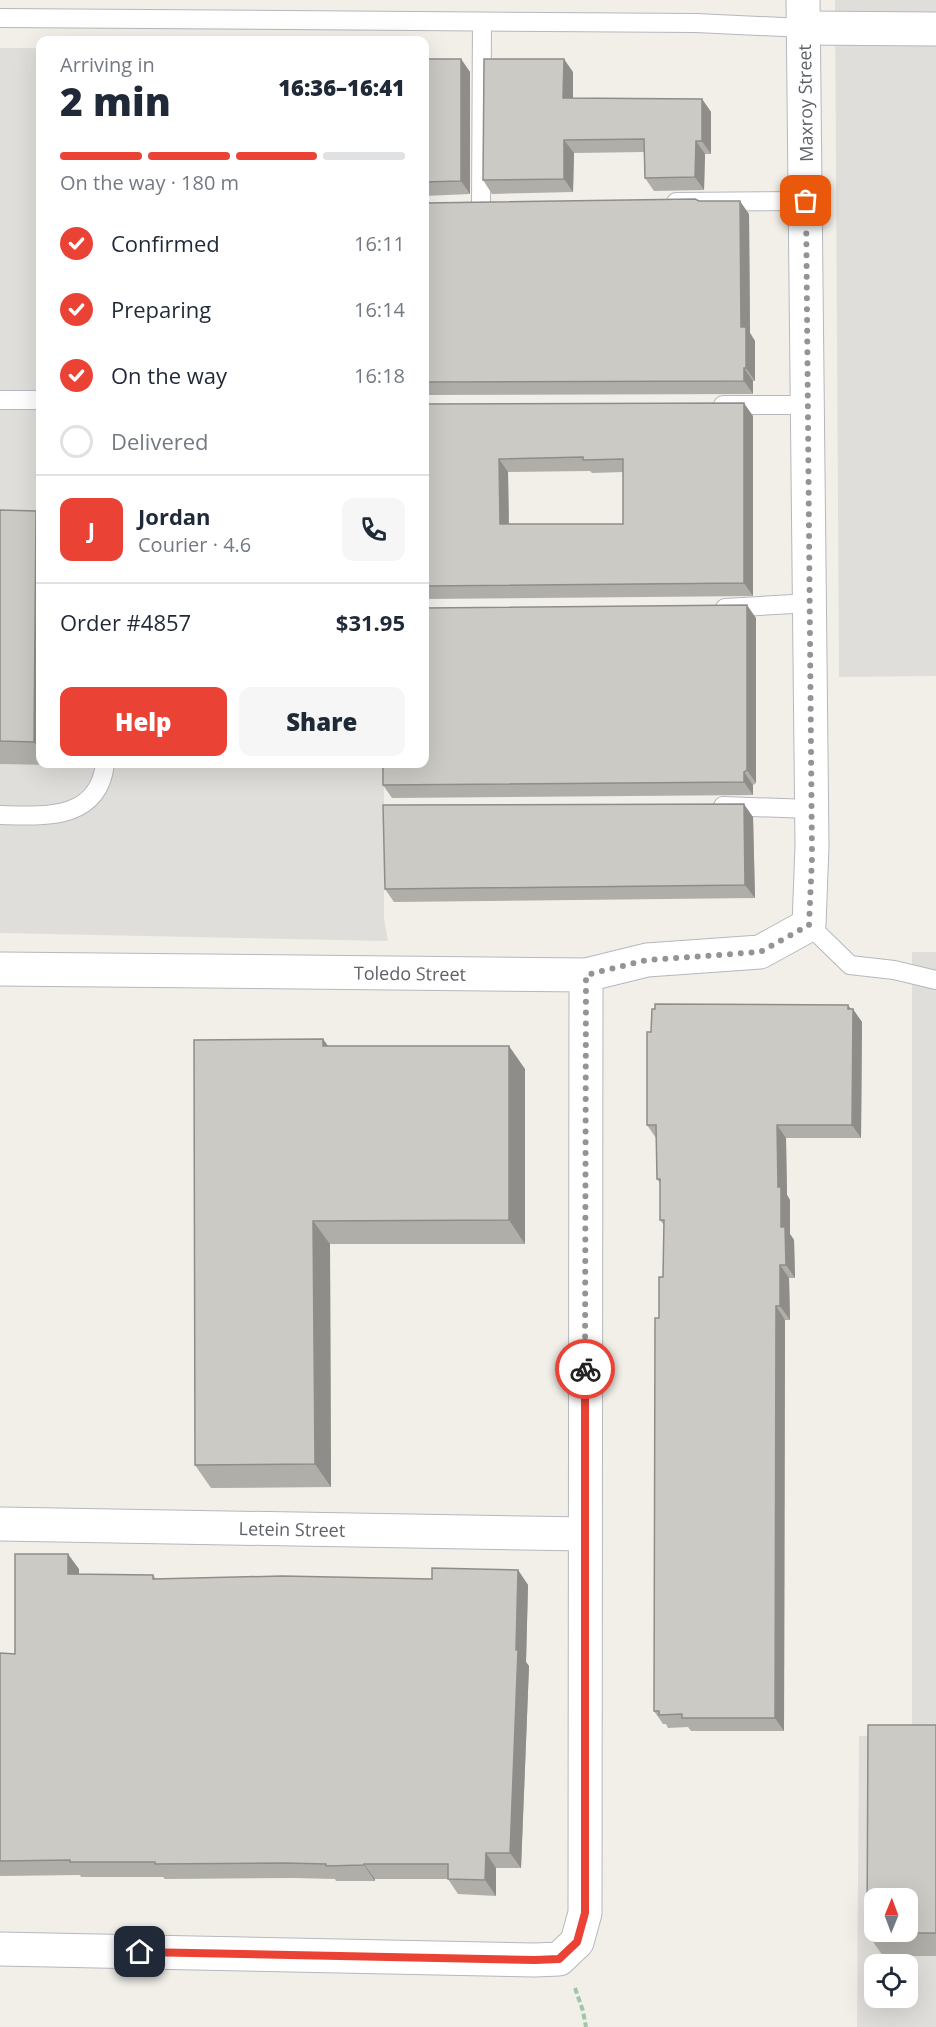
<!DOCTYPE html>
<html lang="en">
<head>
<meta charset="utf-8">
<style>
  :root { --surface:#fff; --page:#f6f6f7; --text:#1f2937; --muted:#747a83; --line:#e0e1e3; --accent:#ea4335 }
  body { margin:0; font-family:"Open Sans",sans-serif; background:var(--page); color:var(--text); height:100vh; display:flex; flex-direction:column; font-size:22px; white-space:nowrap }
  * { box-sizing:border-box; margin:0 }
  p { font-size:20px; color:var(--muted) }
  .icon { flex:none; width:33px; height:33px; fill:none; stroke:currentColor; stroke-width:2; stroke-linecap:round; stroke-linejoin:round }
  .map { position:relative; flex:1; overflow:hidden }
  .sheet { position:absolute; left:36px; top:36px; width:393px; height:732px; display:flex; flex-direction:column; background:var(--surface); border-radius:12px; box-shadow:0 6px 24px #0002 }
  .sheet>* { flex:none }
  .needle { width:39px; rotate:1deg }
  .tools { position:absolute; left:864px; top:1888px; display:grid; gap:12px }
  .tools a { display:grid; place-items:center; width:54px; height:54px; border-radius:12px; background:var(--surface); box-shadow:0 6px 24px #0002; font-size:30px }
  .pin { position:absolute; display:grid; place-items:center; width:51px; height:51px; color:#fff; margin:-26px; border-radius:12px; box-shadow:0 3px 9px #0006 }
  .courier { position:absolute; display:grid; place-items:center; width:60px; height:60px; margin:-30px; border:4px solid #ea4335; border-radius:50%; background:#fff; color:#222; box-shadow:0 2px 8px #0007 }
  .head em { font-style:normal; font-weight:800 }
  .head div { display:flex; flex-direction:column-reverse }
  .head { display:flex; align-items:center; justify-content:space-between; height:102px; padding:0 24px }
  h1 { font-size:39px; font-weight:800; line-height:45px }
  .bar { display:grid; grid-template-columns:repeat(4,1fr); gap:9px 6px; align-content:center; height:72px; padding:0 24px }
  .bar i { height:8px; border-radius:4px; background:var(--line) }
  .bar .active { background:var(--accent) }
  .bar p { grid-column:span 4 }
  .line { display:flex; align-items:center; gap:15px; padding:0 24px; border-top:2px solid var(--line) }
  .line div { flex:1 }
  .round { display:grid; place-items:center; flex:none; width:63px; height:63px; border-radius:12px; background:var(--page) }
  ol { padding:0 24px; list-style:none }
  li { display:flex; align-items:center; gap:18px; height:66px }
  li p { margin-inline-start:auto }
  li .icon { padding:6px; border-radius:50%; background:var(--accent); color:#fff; stroke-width:4 }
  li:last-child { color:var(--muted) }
  li i { width:33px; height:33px; border:3px solid var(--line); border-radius:50% }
  .primary-button { display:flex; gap:12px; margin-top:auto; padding:12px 24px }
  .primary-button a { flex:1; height:69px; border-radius:12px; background:var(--accent); color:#fff; font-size:24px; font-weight:800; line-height:69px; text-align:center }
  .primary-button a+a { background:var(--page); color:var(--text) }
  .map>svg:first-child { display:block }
  .industrial { fill:#e0deda; fill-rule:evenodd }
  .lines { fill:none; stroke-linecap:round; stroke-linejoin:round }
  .service-casing { stroke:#b5b8bc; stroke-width:20 }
  .minor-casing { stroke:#b5b8bc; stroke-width:35 }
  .path { stroke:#9cc7a9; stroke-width:4; stroke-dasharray:6 3; stroke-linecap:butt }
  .service { stroke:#fff; stroke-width:18 }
  .minor { stroke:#fff; stroke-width:33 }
  .wall { fill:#afaea9; fill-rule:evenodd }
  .shaded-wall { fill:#8f8d8a }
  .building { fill:#cccac5; stroke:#8f8d8a; stroke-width:1.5; fill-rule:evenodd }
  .done { stroke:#929495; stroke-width:6; stroke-dasharray:0 10.8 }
  .route { stroke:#ea4335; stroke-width:8 }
  .labels { text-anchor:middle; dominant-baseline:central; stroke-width:4.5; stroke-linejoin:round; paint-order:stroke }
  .street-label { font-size:18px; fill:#5f6368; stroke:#fff }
</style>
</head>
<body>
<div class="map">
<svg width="936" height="2027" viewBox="0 0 936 2027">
  <rect width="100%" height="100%" fill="#f1efe8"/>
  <g class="industrial">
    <path d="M 835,0 L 936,0 L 936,676 L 839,677 Z"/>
    <path d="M 0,48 L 40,48 L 40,764 L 384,764 L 384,919 L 388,941 L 0,933 Z"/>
    <path d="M 912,952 L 936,952 L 936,2027 L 857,2027 L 859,1736 L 912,1734 ZM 874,1899 L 908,1899 L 908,1932 L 874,1932 ZM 874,1965 L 908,1965 L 908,1998 L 874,1998 Z"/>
  </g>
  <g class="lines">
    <defs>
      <g id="service">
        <path d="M 0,18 L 696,23 L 804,28"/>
        <path d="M 676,202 L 806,201"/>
        <path d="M 481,205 L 482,22"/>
        <path d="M 0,400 L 40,400"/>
        <path d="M 723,405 L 808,405"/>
        <path d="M 725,608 L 810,603"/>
        <path d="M 723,806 L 811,809"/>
        <path d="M 0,815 C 44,816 98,821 105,764"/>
        <path d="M 809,925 L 850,965 L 894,970 L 936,980"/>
      </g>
      <g id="minor">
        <path d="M 804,28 L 936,29"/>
        <path id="s1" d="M 0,969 L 586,975 L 647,960 L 760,952 L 809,925 L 812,846 L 803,0"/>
        <path id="s2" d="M 0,1524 L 584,1534"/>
        <path d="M 0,1949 L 535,1960 L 559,1959 L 577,1942 L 585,1913 L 586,975"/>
      </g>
    </defs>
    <use href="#service" class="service-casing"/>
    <use href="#minor" class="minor-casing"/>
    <path class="path" d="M 575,1988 L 583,2011 L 586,2027"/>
    <use href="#service" class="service"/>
    <use href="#minor" class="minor"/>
  </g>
  <g class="wall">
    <path d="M 424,59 L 461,59 L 470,72 L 470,194 L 424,196 Z"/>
    <path d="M 573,72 L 573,98 L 702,99 L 711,112 L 711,154 L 705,154 L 704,190 L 654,191 L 645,178 L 644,152 L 574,153 L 573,192 L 492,194 L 483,180 Z"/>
    <path d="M 699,201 L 749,214 L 750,333 L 755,341 L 755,381 L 753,381 L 753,394 L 424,395 L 424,203 Z"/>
    <path d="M 424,404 L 753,416 L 753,596 L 424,599 ZM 590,471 L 592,473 L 623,472 L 623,524 L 509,524 L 508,472 Z"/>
    <path d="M 0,510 L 40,517 L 40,764 L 50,764 L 50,765 L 0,764 Z"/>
    <path d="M 756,618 L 756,783 L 753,785 L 753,795 L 392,798 L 383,785 Z"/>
    <path d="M 753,817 L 755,898 L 394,902 L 385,889 Z"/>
    <path d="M 851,1009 L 862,1022 L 861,1138 L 786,1138 L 787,1195 L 790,1200 L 790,1234 L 794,1240 L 795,1278 L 789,1278 L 790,1320 L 785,1320 L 784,1731 L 691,1731 L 688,1727 L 668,1728 L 666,1724 L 663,1724 L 654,1711 L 659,1318 L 663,1277 L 664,1225 L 660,1220 L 660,1183 L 657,1179 L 656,1138 L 647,1125 Z"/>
    <path d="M 323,1039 L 328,1046 L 525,1069 L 525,1244 L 330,1244 L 331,1487 L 211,1488 L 195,1465 Z"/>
    <path d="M 79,1569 L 79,1574 L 153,1575 L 156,1579 L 432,1579 L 518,1570 L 528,1585 L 526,1662 L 529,1666 L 521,1868 L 496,1868 L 496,1896 L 458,1894 L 448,1879 L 375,1879 L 375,1881 L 336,1881 L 335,1879 L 294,1878 L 165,1879 L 163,1877 L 81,1877 L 80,1875 L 0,1876 L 0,1653 L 15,1654 Z"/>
    <path d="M 936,1725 L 936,1956 L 883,1956 L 867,1933 Z"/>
  </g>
  <g class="shaded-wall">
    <path d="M 461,59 L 470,72 L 470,194 L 461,181 Z"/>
    <path d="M 564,59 L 573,72 L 573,111 L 563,98 Z"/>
    <path d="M 702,99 L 711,112 L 711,154 L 702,141 Z"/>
    <path d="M 564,140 L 574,153 L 573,192 L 564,179 Z"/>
    <path d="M 696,141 L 705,154 L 704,190 L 695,177 Z"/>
    <path d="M 740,201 L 749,214 L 750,333 L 755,341 L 755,381 L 746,368 L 741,327 Z"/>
    <path d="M 744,368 L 753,381 L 753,394 L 744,381 Z"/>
    <path d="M 744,403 L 753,416 L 753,596 L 744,583 Z"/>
    <path d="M 499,459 L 508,472 L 509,537 L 500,524 Z"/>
    <path d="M 36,511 L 40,517 L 40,751 L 34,742 Z"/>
    <path d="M 747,605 L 756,618 L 756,783 L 747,770 Z"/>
    <path d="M 744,772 L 753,785 L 753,795 L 744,782 Z"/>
    <path d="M 744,804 L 753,817 L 755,898 L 745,885 Z"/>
    <path d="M 848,1005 L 853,1012 L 853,1009 L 862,1022 L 861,1138 L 852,1125 Z"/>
    <path d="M 323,1039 L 339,1062 L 323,1046 Z"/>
    <path d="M 509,1046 L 525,1069 L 525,1244 L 509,1220 Z"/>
    <path d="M 777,1125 L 786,1138 L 787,1195 L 790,1200 L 790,1234 L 794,1240 L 795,1278 L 786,1265 L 781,1227 L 778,1187 Z"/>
    <path d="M 313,1221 L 330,1244 L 331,1487 L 315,1464 Z"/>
    <path d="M 780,1265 L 789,1278 L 790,1320 L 780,1306 Z"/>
    <path d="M 776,1306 L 785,1320 L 784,1731 L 775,1718 Z"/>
    <path d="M 68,1554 L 79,1569 L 79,1589 L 68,1574 Z"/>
    <path d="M 518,1570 L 528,1585 L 526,1662 L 529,1666 L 521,1868 L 510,1853 Z"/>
    <path d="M 486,1853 L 496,1868 L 496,1896 L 485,1880 Z"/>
    <path d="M 364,1864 L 375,1879 L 375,1881 L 364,1865 Z"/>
  </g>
  <g class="building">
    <path d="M 424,59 L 461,59 L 461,181 L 424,182 Z"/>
    <path d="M 484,59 L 564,59 L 563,98 L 702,99 L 702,141 L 696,141 L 695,177 L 645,178 L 644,139 L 564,140 L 564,179 L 483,180 Z"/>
    <path d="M 695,199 L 699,201 L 740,201 L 741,327 L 746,327 L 746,368 L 744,368 L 744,381 L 424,382 L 424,203 Z"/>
    <path d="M 744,403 L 744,583 L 424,586 L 424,404 ZM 583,457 L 583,460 L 623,459 L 623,524 L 500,524 L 499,459 Z"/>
    <path d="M 0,510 L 36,511 L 34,742 L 0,741 Z"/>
    <path d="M 747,605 L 747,770 L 744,772 L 744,782 L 383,785 L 383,764 L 424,764 L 424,608 Z"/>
    <path d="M 744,804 L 745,885 L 385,889 L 383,805 Z"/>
    <path d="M 655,1004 L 848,1005 L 848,1009 L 853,1009 L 852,1125 L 777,1125 L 778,1187 L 781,1187 L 781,1227 L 785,1227 L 786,1265 L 780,1265 L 780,1306 L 776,1306 L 775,1718 L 682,1718 L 682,1714 L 659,1715 L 659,1711 L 654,1711 L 655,1318 L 659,1318 L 659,1277 L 663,1277 L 664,1220 L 660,1220 L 660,1179 L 657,1179 L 656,1125 L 647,1125 L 647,1032 L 651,1032 L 652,1009 L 655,1009 Z"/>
    <path d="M 323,1039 L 323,1046 L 509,1046 L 509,1220 L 313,1221 L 315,1464 L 195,1465 L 194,1040 Z"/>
    <path d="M 15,1554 L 68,1554 L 68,1574 L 153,1575 L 153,1579 L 282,1576 L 432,1579 L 432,1568 L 518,1570 L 516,1650 L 518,1650 L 510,1853 L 486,1853 L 485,1880 L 448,1879 L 448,1864 L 364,1864 L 364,1865 L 326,1866 L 326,1864 L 284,1863 L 155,1864 L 155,1862 L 70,1862 L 70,1860 L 0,1861 L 0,1653 L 15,1654 Z"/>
    <path d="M 868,1725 L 936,1725 L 936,1933 L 867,1933 ZM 874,1899 L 908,1899 L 908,1932 L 874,1932 Z"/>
  </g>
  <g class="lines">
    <path class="done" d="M 585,1369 L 586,975 L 647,960 L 760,952 L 809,925 L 812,858 L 806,201"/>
    <path class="route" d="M 140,1952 L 535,1960 L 559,1959 L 577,1942 L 585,1913 L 585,1369"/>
  </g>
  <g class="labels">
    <g class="street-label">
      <text transform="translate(805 103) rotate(-91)">Maxroy Street</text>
      <text stroke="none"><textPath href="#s1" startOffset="410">Toledo Street</textPath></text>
      <text stroke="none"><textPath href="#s2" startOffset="292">Letein Street</textPath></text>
    </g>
  </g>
</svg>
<div class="tools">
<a><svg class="needle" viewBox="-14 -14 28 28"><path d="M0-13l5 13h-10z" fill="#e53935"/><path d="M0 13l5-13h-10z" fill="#747a83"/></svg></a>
<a><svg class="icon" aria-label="locate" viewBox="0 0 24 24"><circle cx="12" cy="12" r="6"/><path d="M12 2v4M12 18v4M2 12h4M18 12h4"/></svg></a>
</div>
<div class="pin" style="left:806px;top:201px;background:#ea580c"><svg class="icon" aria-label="bag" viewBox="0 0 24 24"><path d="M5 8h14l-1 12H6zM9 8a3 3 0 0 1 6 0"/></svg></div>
<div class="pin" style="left:140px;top:1952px;background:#1f2937"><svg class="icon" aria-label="home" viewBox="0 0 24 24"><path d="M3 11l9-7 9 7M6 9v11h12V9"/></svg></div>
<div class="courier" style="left:585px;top:1369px"><svg class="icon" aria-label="bike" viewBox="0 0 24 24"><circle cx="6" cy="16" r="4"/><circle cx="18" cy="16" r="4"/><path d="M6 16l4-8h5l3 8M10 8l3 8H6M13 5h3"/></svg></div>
<section class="sheet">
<div class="head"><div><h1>2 min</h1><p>Arriving in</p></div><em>16:36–16:41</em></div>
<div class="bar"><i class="active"></i><i class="active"></i><i class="active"></i><i></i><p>On the way · 180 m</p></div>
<ol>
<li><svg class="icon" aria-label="check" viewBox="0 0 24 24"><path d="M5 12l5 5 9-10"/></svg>Confirmed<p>16:11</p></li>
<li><svg class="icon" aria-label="check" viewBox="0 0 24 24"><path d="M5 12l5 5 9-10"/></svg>Preparing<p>16:14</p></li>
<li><svg class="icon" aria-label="check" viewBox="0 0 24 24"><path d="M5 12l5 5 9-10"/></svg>On the way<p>16:18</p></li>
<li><i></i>Delivered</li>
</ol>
<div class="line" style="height:108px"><b class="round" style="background:var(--accent);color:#fff">J</b><div><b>Jordan</b><p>Courier · 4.6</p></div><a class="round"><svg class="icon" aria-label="phone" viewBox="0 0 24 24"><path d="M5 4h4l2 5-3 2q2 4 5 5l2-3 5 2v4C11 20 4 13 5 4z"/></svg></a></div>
<div class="line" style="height:78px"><div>Order #4857</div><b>$31.95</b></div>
<div class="primary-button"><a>Help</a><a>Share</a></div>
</section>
</div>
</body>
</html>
